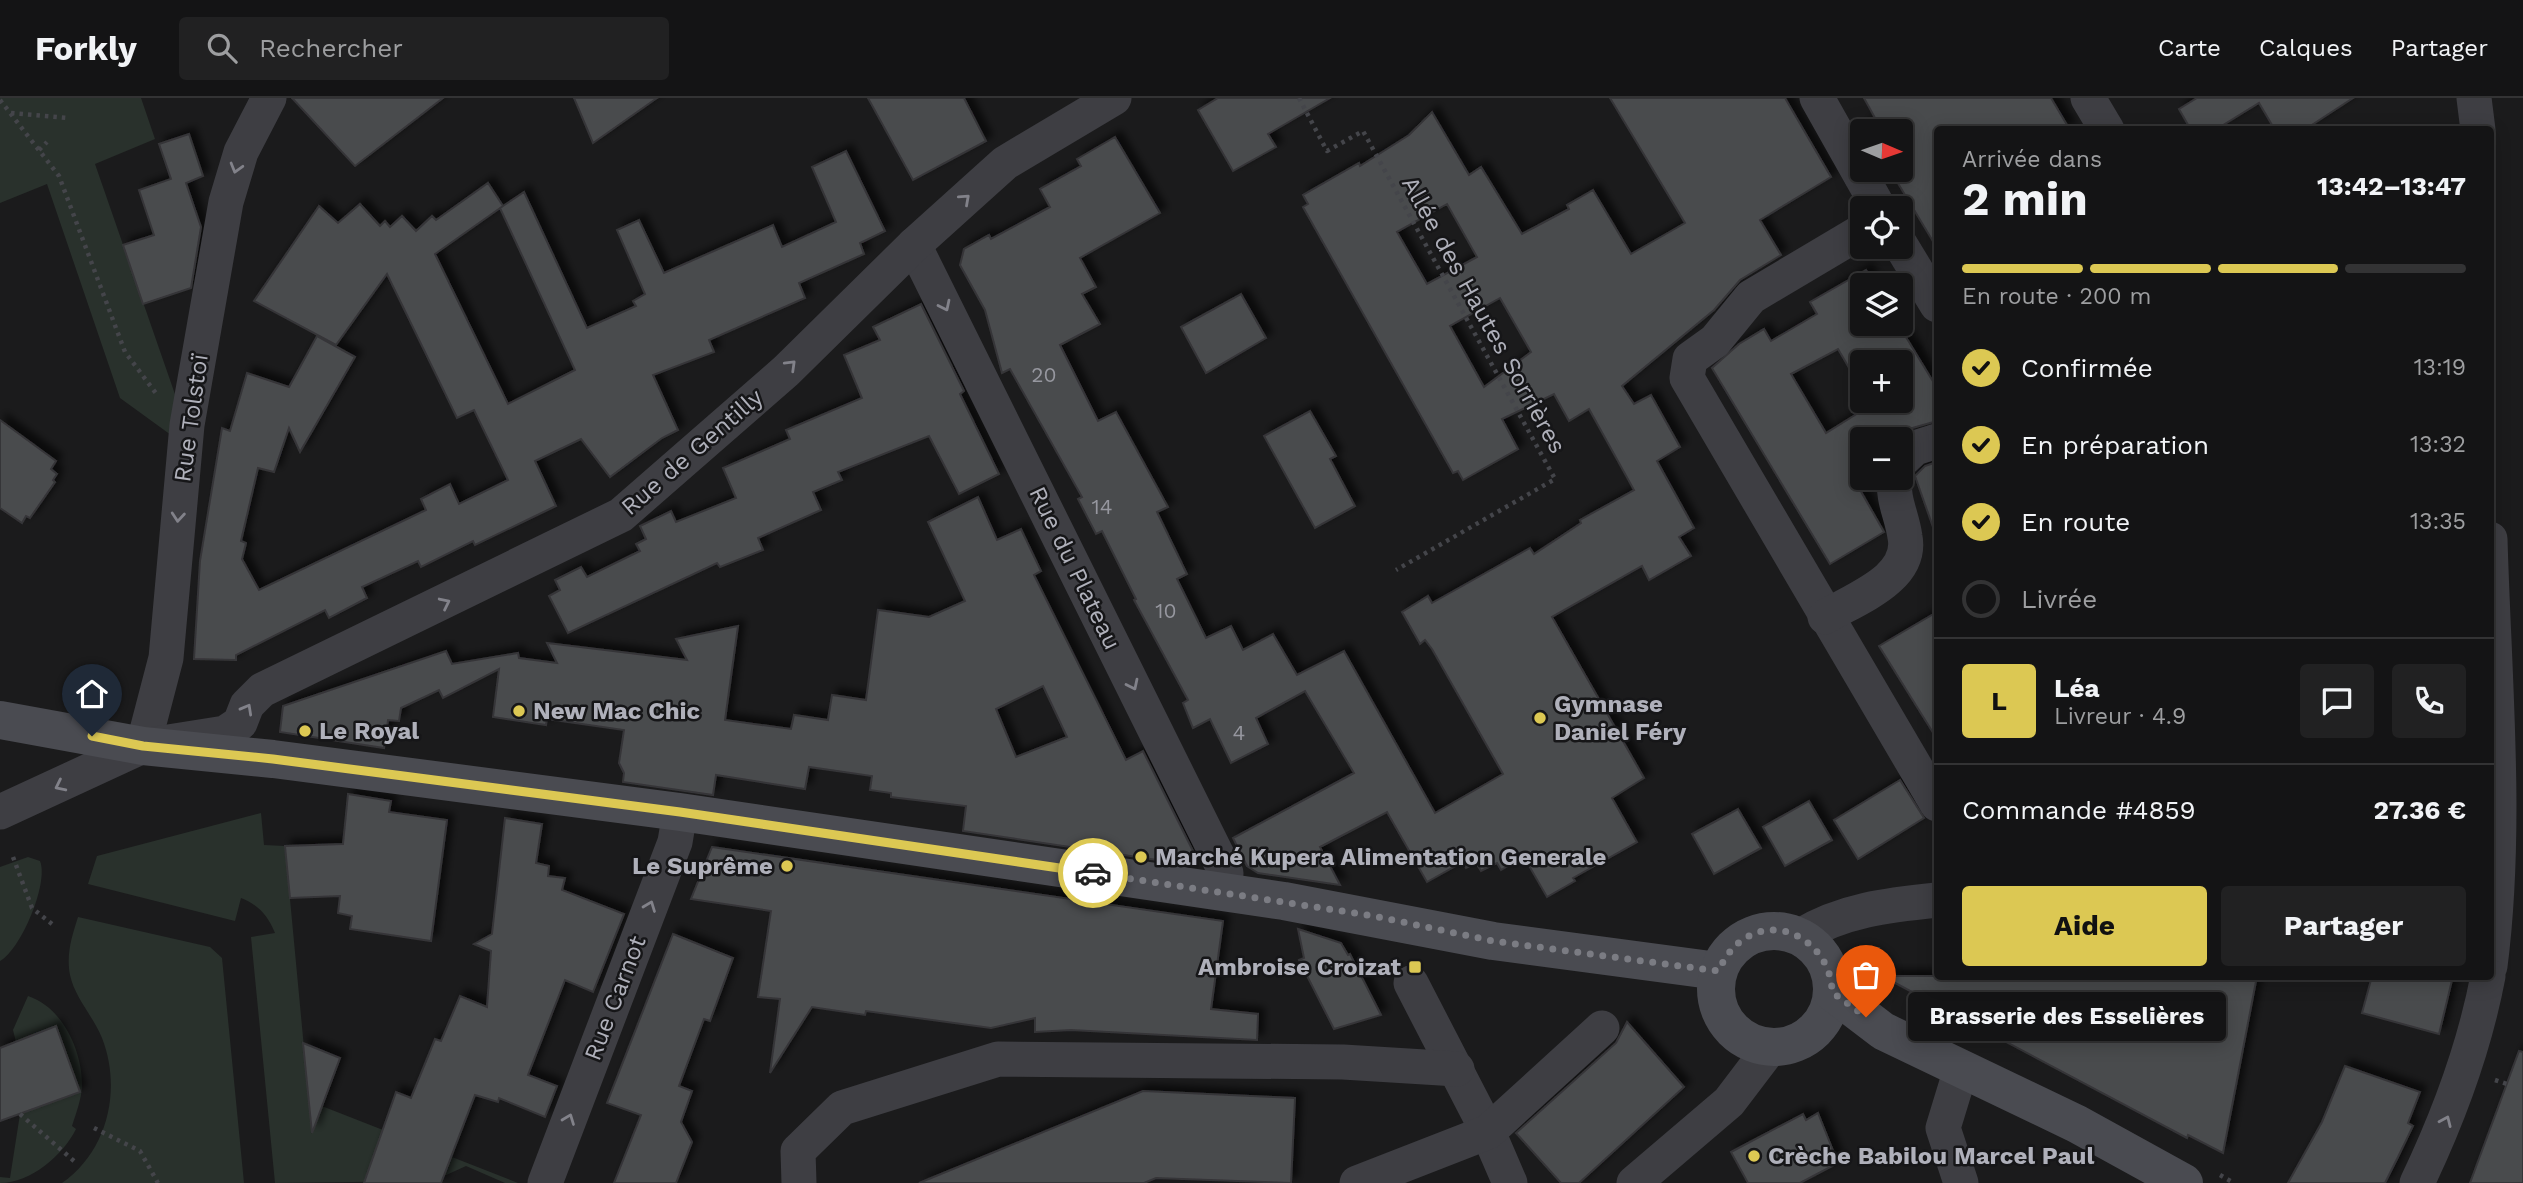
<!DOCTYPE html>
<html lang="fr">
<head>
<meta charset="utf-8">
<style>
  :root { --surface:#141415; --page:#212122; --text:#f1f3f6; --muted:#9d9ea0; --line:#333334; --accent:#dcc853 }
  body { margin:0; font-family:"Work Sans",sans-serif; background:var(--page); color:var(--text); height:100vh; display:flex; flex-direction:column; font-size:26px; white-space:nowrap }
  * { box-sizing:border-box; margin:0 }
  p { font-size:23px; color:var(--muted) }
  .icon { flex:none; width:38px; height:38px; fill:none; stroke:currentColor; stroke-width:2; stroke-linecap:round; stroke-linejoin:round }
  .map { position:relative; flex:1; overflow:hidden }
  .sheet { position:absolute; left:1934px; top:28px; width:560px; height:854px; display:flex; flex-direction:column; background:var(--surface); border-radius:7px; box-shadow:0 4px 18px #0003,0 0 0 2px var(--line) }
  .sheet>* { flex:none }
  .needle { width:46px; rotate:92deg }
  .tools { position:absolute; left:1850px; top:21px; display:grid; gap:14px }
  .tools a { display:grid; place-items:center; width:63px; height:63px; border-radius:7px; background:var(--surface); box-shadow:0 4px 18px #0003,0 0 0 2px var(--line); font-size:35px }
  .pin { position:absolute; display:grid; place-items:center; width:60px; height:60px; color:#fff; margin:-72px -30px; border-radius:50% 50% 50% 0; rotate:-45deg; box-shadow:0 0 7px #0007 }
  .pin .icon { rotate:45deg }
  .courier { position:absolute; display:grid; place-items:center; width:70px; height:70px; margin:-35px; border:5px solid #dcc853; border-radius:50%; background:#fff; color:#222; box-shadow:0 2px 9px #0007 }
  .bubble { position:absolute; height:49px; border-radius:7px; background:var(--surface); box-shadow:0 4px 18px #0003,0 0 0 2px var(--line); font-size:23px; font-weight:700; line-height:49px; text-align:center }
  .overview em { font-style:normal; font-weight:700 }
  .overview div { display:flex; flex-direction:column-reverse }
  .overview { display:flex; align-items:center; justify-content:space-between; height:119px; padding:0 28px }
  h1 { font-size:46px; font-weight:700; line-height:52px }
  .bar { display:grid; grid-template-columns:repeat(4,1fr); gap:10px 7px; align-content:center; height:84px; padding:0 28px }
  .bar i { height:9px; border-radius:5px; background:var(--line) }
  .bar .on { background:var(--accent) }
  .bar p { grid-column:span 4 }
  .line { display:flex; align-items:center; gap:18px; padding:0 28px; border-top:2px solid var(--line) }
  .line div { flex:1 }
  .round { display:grid; place-items:center; flex:none; width:74px; height:74px; border-radius:7px; background:var(--page) }
  ol { padding:0 28px; list-style:none }
  li { display:flex; align-items:center; gap:21px; height:77px }
  li p { margin-inline-start:auto }
  li .icon { padding:7px; border-radius:50%; background:var(--accent); color:#111; stroke-width:4 }
  li:last-child { color:var(--muted) }
  li i { width:38px; height:38px; border:4px solid var(--line); border-radius:50% }
  .button { display:flex; gap:14px; margin-top:auto; padding:14px 28px }
  .button a { flex:1; height:80px; border-radius:7px; background:var(--accent); color:#111; font-size:28px; font-weight:700; line-height:80px; text-align:center }
  .button a+a { background:var(--page); color:var(--text) }
  header { display:flex; align-items:center; gap:42px; box-sizing:border-box; height:98px; padding:0 35px; background:var(--surface); border-bottom:2px solid var(--line) }
  header strong { font-size:33px }
  nav { display:flex; gap:38px; margin-inline-start:auto; font-size:24px }
  .search { width:490px; height:63px; background:var(--page); display:flex; align-items:center; gap:18px; box-sizing:border-box; padding:0 24px; border-radius:7px; color:var(--muted); font-size:26px }
  .map>svg:first-child { display:block }
  .green { fill:#29312c }
  .building { fill:#4a4b4e; stroke:#363538; stroke-width:2; fill-rule:evenodd; filter:url(#shadow) }
  .lines { fill:none; stroke-linecap:round; stroke-linejoin:round }
  .path { stroke:#44454a; stroke-width:4.5; stroke-dasharray:3.5 5; stroke-linecap:butt }
  .street { stroke:#3e3e43; stroke-width:35 }
  .secondary { stroke:#4a4b51; stroke-width:38 }
  .oneway { stroke:#82828a }
  .done { stroke:#7b7c83; stroke-width:7; stroke-dasharray:0 12.6 }
  .route { stroke:#dcc853; stroke-width:9 }
  .poi-dot { fill:#dcc853; stroke:#161618; stroke-width:2.5 }
  .labels { text-anchor:middle; dominant-baseline:central; stroke-width:5; stroke-linejoin:round; paint-order:stroke }
  .number-label { font-size:21px; fill:#96979f }
  .street-label { font-size:24px; fill:#afb0ba; stroke:#161618 }
  .poi-label { font-size:24px; font-weight:bold; fill:#afb0ba; stroke:#161618; text-anchor:start }
</style>
</head>
<body>
<header>
<strong>Forkly</strong>
<div class="search"><svg class="icon" aria-label="search" viewBox="0 0 24 24"><circle cx="10" cy="10" r="6"/><path d="M15 15l6 6"/></svg>Rechercher</div>
<nav><a>Carte</a><a>Calques</a><a>Partager</a></nav>
</header>
<div class="map">
<svg width="2523" height="1085" viewBox="0 0 2523 1085">
  <defs>
    <filter id="shadow"><feDropShadow dx="6" dy="-6" stdDeviation="3.5" flood-color="#0009"/></filter>
  </defs>
  <rect width="100%" height="100%" fill="#1b1b1c"/>
  <g class="green">
    <path d="M 0,0 L 141,0 L 155,41 L 95,66 L 177,302 L 171,337 L 120,300 L 47,86 L 0,105 Z"/>
    <path d="M 261,715 L 264,747 L 285,748 L 309,1003 L 518,1085 L 505,1085 L 466,1068 L 433,1083 L 275,1085 L 251,839 L 275,835 C 268,818 259,807 241,800 L 235,823 L 88,786 L 97,758 Z"/>
    <path d="M 28,759 L 40,763 C 49,785 21,851 0,863 L 0,769 Z"/>
    <path d="M 78,819 L 210,849 L 222,860 L 244,1085 L 62,1085 C 108,1053 122,991 102,940 C 93,918 75,900 70,877 C 66,856 72,838 78,819 Z"/>
    <path d="M 28,898 C 62,909 82,952 82,986 C 82,1000 76,1015 72,1028 L 76,1031 C 63,1057 31,1085 0,1085 L 0,1079 L 10,1080 L 20,1016 L 80,994 L 16,944 L 13,932 Z"/>
  </g>
  <g class="building">
    <path d="M 292,0 L 443,0 L 355,68 Z"/>
    <path d="M 574,0 L 657,0 L 593,45 Z"/>
    <path d="M 868,0 L 964,0 L 986,43 L 913,82 Z"/>
    <path d="M 1218,0 L 1330,0 L 1268,36 L 1276,49 L 1233,73 L 1198,12 Z"/>
    <path d="M 1610,0 L 1785,0 L 1831,79 L 1760,122 L 1781,157 L 1740,182 L 1714,212 L 1622,288 L 1634,306 L 1651,297 L 1680,349 L 1657,363 L 1694,430 L 1679,439 L 1691,458 L 1649,482 L 1642,468 L 1552,519 L 1644,680 L 1612,700 L 1637,744 L 1573,780 L 1575,783 L 1547,799 L 1524,759 L 1501,772 L 1497,765 L 1481,773 L 1476,765 L 1466,770 L 1463,764 L 1427,784 L 1387,714 L 1320,749 L 1340,787 L 1258,775 L 1247,768 L 1233,740 L 1354,675 L 1305,593 L 1256,620 L 1268,646 L 1231,665 L 1210,621 L 1193,630 L 1183,605 L 1188,602 L 1134,502 L 1136,501 L 1102,433 L 1096,436 L 1078,401 L 1082,399 L 1010,271 L 1002,275 L 985,212 L 960,167 L 964,151 L 989,137 L 991,141 L 1050,109 L 1040,91 L 1081,68 L 1077,61 L 1115,39 L 1160,115 L 1080,160 L 1096,189 L 1082,196 L 1100,226 L 1060,247 L 1098,323 L 1116,314 L 1168,409 L 1157,414 L 1187,476 L 1177,481 L 1206,540 L 1231,528 L 1243,552 L 1273,536 L 1297,577 L 1344,553 L 1435,715 L 1503,676 L 1432,551 L 1425,542 L 1420,546 L 1402,514 L 1428,498 L 1432,505 L 1530,450 L 1534,456 L 1581,425 L 1580,422 L 1634,392 L 1589,311 L 1569,323 L 1554,296 L 1502,321 L 1518,351 L 1463,382 L 1458,373 L 1453,375 L 1303,109 L 1308,106 L 1303,97 L 1359,65 L 1360,68 L 1409,37 L 1432,14 L 1469,77 L 1481,69 L 1522,136 L 1569,111 L 1567,107 L 1593,92 L 1631,156 L 1685,125 ZM 1447,106 L 1477,159 L 1427,186 L 1397,134 ZM 1500,200 L 1531,254 L 1484,289 L 1450,228 Z"/>
    <path d="M 1864,0 L 2051,0 L 2070,32 L 1937,32 L 1937,150 L 1890,72 L 1900,72 L 1900,33 L 1867,33 L 1864,27 L 1875,20 Z"/>
    <path d="M 2197,0 L 2353,0 L 2304,32 L 2275,32 L 2259,5 L 2215,32 L 2191,32 L 2179,11 Z"/>
    <path d="M 189,36 L 203,78 L 186,85 L 201,129 L 191,190 L 143,206 L 123,147 L 154,137 L 139,92 L 171,81 L 159,46 Z"/>
    <path d="M 846,53 L 885,133 L 860,145 L 864,156 L 799,185 L 805,200 L 709,242 L 714,254 L 653,277 L 678,332 L 662,340 L 610,379 L 581,341 L 535,363 L 556,408 L 475,447 L 473,443 L 421,469 L 418,463 L 362,489 L 367,500 L 329,520 L 325,512 L 236,557 L 236,562 L 194,561 L 200,463 L 222,330 L 230,333 L 247,275 L 289,289 L 317,238 L 355,259 L 300,354 L 289,330 L 274,374 L 258,370 L 241,443 L 246,445 L 242,461 L 259,492 L 426,412 L 421,401 L 450,386 L 459,406 L 508,382 L 474,312 L 457,320 L 387,176 L 336,247 L 254,203 L 319,108 L 338,125 L 360,106 L 380,128 L 385,123 L 390,129 L 402,118 L 416,133 L 432,118 L 436,122 L 488,85 L 503,108 L 435,156 L 508,306 L 575,272 L 500,110 L 524,94 L 587,230 L 636,208 L 633,203 L 645,196 L 617,132 L 639,122 L 664,175 L 773,127 L 782,149 L 836,124 L 812,69 Z"/>
    <path d="M 1866,172 L 1876,187 L 1862,187 L 1862,226 L 1898,226 L 1937,290 L 1937,323 L 1909,331 L 1895,341 L 1862,341 L 1862,380 L 1875,380 L 1859,390 L 1884,434 L 1830,466 L 1712,270 L 1739,246 L 1764,231 L 1771,243 L 1817,216 L 1810,204 ZM 1838,251 L 1862,292 L 1862,264 L 1900,264 L 1900,303 L 1869,303 L 1871,307 L 1826,335 L 1791,276 Z"/>
    <path d="M 1241,196 L 1266,240 L 1206,275 L 1181,229 Z"/>
    <path d="M 921,206 L 964,293 L 960,296 L 999,376 L 959,396 L 929,338 L 838,374 L 842,382 L 813,394 L 821,412 L 758,440 L 763,452 L 720,469 L 717,465 L 568,535 L 549,498 L 560,492 L 555,482 L 581,469 L 587,479 L 640,453 L 636,446 L 646,441 L 640,428 L 671,413 L 676,424 L 736,400 L 723,370 L 790,341 L 786,332 L 862,300 L 844,257 L 880,242 L 873,229 Z"/>
    <path d="M 1310,313 L 1336,358 L 1330,361 L 1355,408 L 1315,430 L 1264,338 Z"/>
    <path d="M 0,322 L 56,363 L 51,371 L 57,376 L 53,382 L 55,384 L 30,420 L 26,418 L 22,425 L 0,410 Z"/>
    <path d="M 1937,364 L 1937,428 L 1933,429 L 1915,378 L 1925,368 Z"/>
    <path d="M 978,399 L 997,442 L 1021,431 L 1041,473 L 1034,477 L 1126,662 L 1143,653 L 1193,753 L 1184,766 L 963,733 L 966,708 L 891,699 L 891,695 L 870,692 L 872,678 L 809,669 L 805,691 L 716,677 L 713,697 L 623,684 L 624,675 L 619,665 L 624,632 L 547,621 L 546,627 L 493,619 L 499,571 L 443,600 L 439,592 L 401,610 L 399,623 L 388,622 L 384,650 L 280,634 L 283,608 L 446,553 L 452,566 L 518,555 L 519,560 L 557,565 L 547,545 L 687,562 L 676,541 L 738,528 L 725,622 L 791,631 L 794,617 L 828,622 L 832,597 L 866,602 L 878,512 L 929,519 L 965,503 L 928,424 ZM 1043,588 L 1067,639 L 1016,659 L 996,611 Z"/>
    <path d="M 1937,514 L 1937,641 L 1879,548 Z"/>
    <path d="M 1900,682 L 1924,720 L 1858,761 L 1834,722 Z"/>
    <path d="M 348,696 L 391,703 L 389,714 L 447,722 L 431,843 L 350,831 L 352,818 L 338,815 L 340,798 L 290,800 L 285,748 L 343,746 Z"/>
    <path d="M 1809,703 L 1832,742 L 1785,768 L 1763,729 Z"/>
    <path d="M 1738,711 L 1761,750 L 1714,776 L 1692,736 Z"/>
    <path d="M 505,720 L 542,726 L 536,765 L 549,768 L 548,778 L 565,780 L 562,792 L 624,816 L 593,894 L 565,882 L 528,977 L 557,988 L 545,1019 L 499,1000 L 498,1004 L 475,997 L 441,1085 L 364,1085 L 396,994 L 411,1000 L 435,941 L 441,943 L 460,898 L 487,909 L 491,853 L 474,846 L 492,836 Z"/>
    <path d="M 712,749 L 1223,823 L 1211,911 L 1258,916 L 1257,942 L 1071,932 L 1035,934 L 1035,920 L 991,930 L 866,913 L 865,917 L 812,909 L 770,975 L 780,901 L 758,899 L 771,813 L 691,801 Z"/>
    <path d="M 1298,831 L 1341,845 L 1348,857 L 1350,856 L 1381,917 L 1334,931 L 1299,862 L 1304,860 Z"/>
    <path d="M 673,836 L 733,860 L 710,923 L 704,921 L 679,988 L 692,993 L 681,1024 L 692,1044 L 676,1085 L 614,1085 L 641,1017 L 607,1005 Z"/>
    <path d="M 1882,878 L 2257,878 L 2223,1055 L 2188,1037 L 2187,1040 Z"/>
    <path d="M 2372,878 L 2453,878 L 2439,936 L 2362,915 Z"/>
    <path d="M 1627,924 L 1684,989 L 1579,1085 L 1561,1085 L 1516,1035 L 1616,945 Z"/>
    <path d="M 56,928 L 80,994 L 0,1023 L 0,950 Z"/>
    <path d="M 303,945 L 340,960 L 312,1035 Z"/>
    <path d="M 2519,953 L 2523,954 L 2523,1085 L 2470,1085 Z"/>
    <path d="M 2345,968 L 2420,994 L 2408,1025 L 2413,1028 L 2398,1059 L 2385,1085 L 2288,1085 L 2322,1024 Z"/>
    <path d="M 1143,993 L 1295,1000 L 1291,1085 L 1156,1080 L 1144,1085 L 919,1085 Z"/>
    <path d="M 1818,1015 L 1838,1065 L 1800,1085 L 1748,1085 L 1731,1054 L 1803,1016 L 1806,1022 Z"/>
  </g>
  <g class="lines">
    <g class="path">
      <path d="M 1299,0 L 1327,53 L 1363,33 L 1555,381 L 1396,472"/>
      <path d="M 0,2 L 59,78 L 125,254 L 158,298"/>
      <path d="M 11,15 L 67,20"/>
      <path d="M 39,52 L 47,44"/>
      <path d="M 13,759 L 32,810 L 52,826"/>
      <path d="M 1876,884 L 1878,849"/>
      <path d="M 2495,982 L 2507,986"/>
      <path d="M 20,1016 L 74,1063"/>
      <path d="M 94,1030 L 140,1053 L 158,1085"/>
      <path d="M 2220,1077 L 2234,1085"/>
    </g>
    <g class="street">
      <path d="M 1817,0 L 1879,110"/>
      <path d="M 2088,0 L 2107,32"/>
      <path d="M 2474,0 L 2478,32"/>
      <path d="M 1862,133 L 1751,199 L 1715,243 L 1690,261 L 1687,280 L 1937,706"/>
      <path d="M 1900,146 L 1937,207"/>
      <path d="M 914,147 L 1226,775 L 1224,795"/>
      <path d="M 1900,364 L 1915,350 L 1937,343"/>
      <path d="M 2490,441 C 2494,582 2508,728 2490,868"/>
      <path d="M 1825,519 C 1854,501 1913,481 1905,439 C 1902,417 1892,402 1895,380"/>
      <path d="M 143,648 L 166,560 L 187,327 L 226,104 L 241,54 L 269,0"/>
      <path d="M 0,714 L 143,648 L 225,635 L 240,625 L 247,607 L 262,592 L 621,417 L 786,273 L 914,147 L 1005,65 L 1114,0"/>
      <path d="M 1800,838 C 1843,812 1888,807 1937,802"/>
      <path d="M 1411,885 L 1488,1034 L 1510,1085"/>
      <path d="M 545,1085 L 675,744 L 680,714"/>
      <path d="M 799,1085 L 798,1053 L 842,1010 L 998,961 L 1343,964 L 1457,971"/>
      <path d="M 1357,1085 L 1488,1034 L 1602,930"/>
      <path d="M 1634,1085 L 1729,1004 L 1770,950"/>
      <path d="M 1961,1085 L 1943,1030 L 1961,971"/>
      <path d="M 2417,1085 C 2449,1018 2474,952 2488,878"/>
    </g>
    <g class="secondary">
      <path d="M 0,622 L 143,648 L 273,661 L 680,714 L 1284,803 L 1493,843 L 1718,873"/>
      <circle cx="1774" cy="891" r="58"/>
      <path d="M 1832,894 L 1883,933 L 2077,1026 L 2184,1085"/>
    </g>
  </g>
  <defs><path id="oneway-chevron" d="M-2-3.5L2.5 0L-2 3.5" fill="none" stroke-width="1.6" stroke-linecap="round" stroke-linejoin="round" transform="scale(1.75)"/></defs>
  <g class="oneway">
    <use href="#oneway-chevron" transform="translate(236 70) rotate(106)"/>
    <use href="#oneway-chevron" transform="translate(965 101) rotate(-42)"/>
    <use href="#oneway-chevron" transform="translate(945 208) rotate(64)"/>
    <use href="#oneway-chevron" transform="translate(791 267) rotate(-44)"/>
    <use href="#oneway-chevron" transform="translate(178 419) rotate(95)"/>
    <use href="#oneway-chevron" transform="translate(445 505) rotate(-26)"/>
    <use href="#oneway-chevron" transform="translate(1133 587) rotate(64)"/>
    <use href="#oneway-chevron" transform="translate(247 611) rotate(-61)"/>
    <use href="#oneway-chevron" transform="translate(60 688) rotate(154)"/>
    <use href="#oneway-chevron" transform="translate(650 808) rotate(-69)"/>
    <use href="#oneway-chevron" transform="translate(569 1021) rotate(-69)"/>
    <use href="#oneway-chevron" transform="translate(2446 1023) rotate(-66)"/>
  </g>
  <g class="lines">
    <path class="done" d="M 1093,775 L 1374,818 L 1493,843 L 1718,873 C 1724,862 1730,851 1741,843 C 1781,813 1832,849 1832,894 L 1866,919"/>
    <path class="route" d="M 92,638 L 143,648 L 273,661 L 680,714 L 1093,775"/>
  </g>
  <g class="poi-dot">
    <circle cx="519" cy="613" r="7"/>
    <circle cx="1540" cy="620" r="7"/>
    <circle cx="305" cy="633" r="7"/>
    <circle cx="1141" cy="759" r="7"/>
    <circle cx="787" cy="768" r="7"/>
    <rect x="1408" y="862" width="14" height="14" rx="3.5"/>
    <circle cx="1754" cy="1058" r="7"/>
  </g>
  <g class="labels">
    <g class="number-label">
      <text x="1044" y="276">20</text>
      <text x="1102" y="408">14</text>
      <text x="1166" y="512">10</text>
      <text x="1239" y="634">4</text>
    </g>
    <g class="street-label">
      <text transform="translate(1484 217) rotate(61)">Allée des Hautes Sorrières</text>
      <text transform="translate(191 320) rotate(-82)">Rue Tolstoï</text>
      <text transform="translate(692 354) rotate(-41)">Rue de Gentilly</text>
      <text transform="translate(1075 470) rotate(64)">Rue du Plateau</text>
      <text transform="translate(615 900) rotate(-69)">Rue Carnot</text>
    </g>
    <g class="poi-label">
      <text x="1554" y="606">Gymnase<tspan x="1554" dy="28">Daniel Féry</tspan></text>
      <text x="533" y="613">New Mac Chic</text>
      <text x="319" y="633">Le Royal</text>
      <text x="1155" y="759">Marché Kupera Alimentation Generale</text>
      <text x="773" y="768" text-anchor="end">Le Suprême</text>
      <text x="1401" y="869" text-anchor="end">Ambroise Croizat</text>
      <text x="1768" y="1058">Crèche Babilou Marcel Paul</text>
    </g>
  </g>
</svg>
<div class="tools">
<a><svg class="needle" viewBox="-14 -14 28 28"><path d="M0-13l5 13h-10z" fill="#e53935"/><path d="M0 13l5-13h-10z" fill="#9d9ea0"/></svg></a>
<a><svg class="icon" aria-label="locate" viewBox="0 0 24 24"><circle cx="12" cy="12" r="6"/><path d="M12 2v4M12 18v4M2 12h4M18 12h4"/></svg></a>
<a><svg class="icon" aria-label="layers" viewBox="0 0 24 24"><path d="M12 4l9 5-9 5-9-5zM3 14l9 5 9-5"/></svg></a>
<a>+</a>
<a>−</a>
</div>
<div class="pin" style="left:1866px;top:919px;background:#ea580c"><svg class="icon" aria-label="bag" viewBox="0 0 24 24"><path d="M5 8h14l-1 12H6zM9 8a3 3 0 0 1 6 0"/></svg></div>
<div class="pin" style="left:92px;top:638px;background:#1f2937"><svg class="icon" aria-label="home" viewBox="0 0 24 24"><path d="M3 11l9-7 9 7M6 9v11h12V9"/></svg></div>
<div class="courier" style="left:1093px;top:775px"><svg class="icon" aria-label="car" viewBox="0 0 24 24"><path d="M5 17H2v-5l4-1 3-4h7l3 4 3 1v5h-3M9 17h6M6 11h13"/><circle cx="7" cy="17" r="2"/><circle cx="17" cy="17" r="2"/></svg></div>
<div class="bubble" style="left:1908px;top:894px;width:318px">Brasserie des Esselières</div>
<section class="sheet">
<div class="overview"><div><h1>2 min</h1><p>Arrivée dans</p></div><em>13:42–13:47</em></div>
<div class="bar"><i class="on"></i><i class="on"></i><i class="on"></i><i></i><p>En route · 200 m</p></div>
<ol>
<li><svg class="icon" aria-label="check" viewBox="0 0 24 24"><path d="M5 12l5 5 9-10"/></svg>Confirmée<p>13:19</p></li>
<li><svg class="icon" aria-label="check" viewBox="0 0 24 24"><path d="M5 12l5 5 9-10"/></svg>En préparation<p>13:32</p></li>
<li><svg class="icon" aria-label="check" viewBox="0 0 24 24"><path d="M5 12l5 5 9-10"/></svg>En route<p>13:35</p></li>
<li><i></i>Livrée</li>
</ol>
<div class="line" style="height:126px"><b class="round" style="background:var(--accent);color:#111">L</b><div><b>Léa</b><p>Livreur · 4.9</p></div><a class="round"><svg class="icon" aria-label="chat" viewBox="0 0 24 24"><path d="M4 5h16v11H9l-5 4z"/></svg></a><a class="round"><svg class="icon" aria-label="phone" viewBox="0 0 24 24"><path d="M5 4h4l2 5-3 2q2 4 5 5l2-3 5 2v4C11 20 4 13 5 4z"/></svg></a></div>
<div class="line" style="height:91px"><div>Commande #4859</div><b>27.36 €</b></div>
<div class="button"><a>Aide</a><a>Partager</a></div>
</section>
</div>
</body>
</html>
